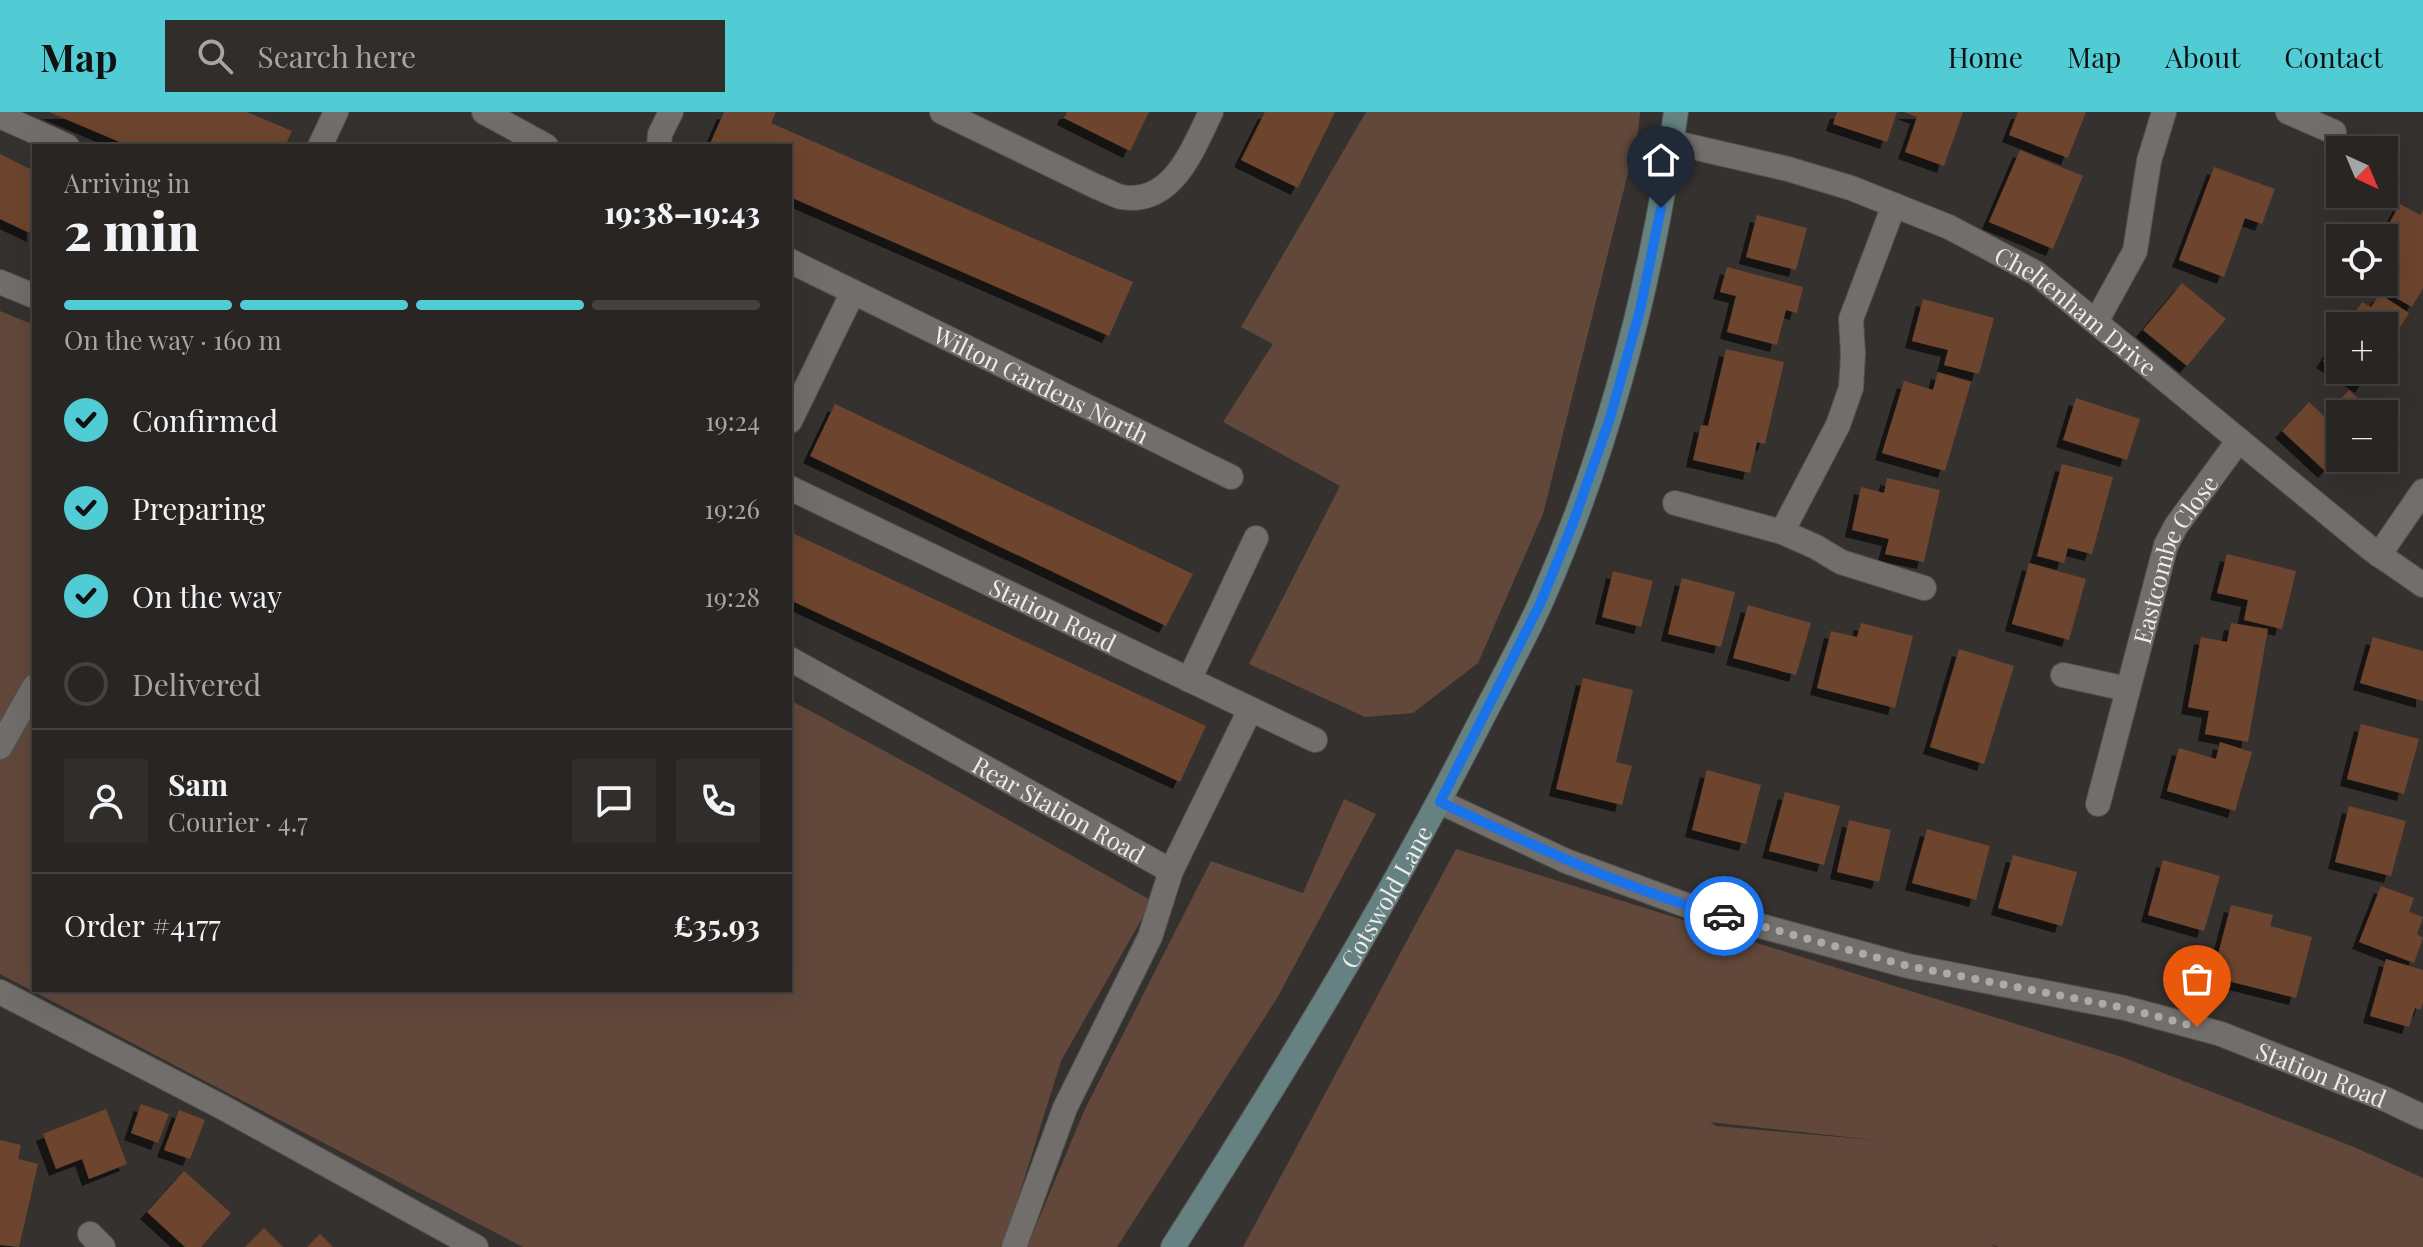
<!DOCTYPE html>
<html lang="en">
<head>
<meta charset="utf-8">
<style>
  :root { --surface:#282523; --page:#302d2b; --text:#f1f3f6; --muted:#a5a5a6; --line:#444241; --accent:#51ccd5 }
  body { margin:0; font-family:"Playfair Display",serif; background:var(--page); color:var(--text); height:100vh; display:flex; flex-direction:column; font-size:30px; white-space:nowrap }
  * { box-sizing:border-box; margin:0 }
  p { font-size:26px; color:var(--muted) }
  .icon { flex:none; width:44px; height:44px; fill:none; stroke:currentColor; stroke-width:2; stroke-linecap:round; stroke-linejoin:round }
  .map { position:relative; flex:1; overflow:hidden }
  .side { position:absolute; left:32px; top:32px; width:760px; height:848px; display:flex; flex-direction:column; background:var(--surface); border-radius:0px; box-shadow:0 8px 32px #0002,0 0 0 2px var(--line) }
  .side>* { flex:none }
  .needle { width:52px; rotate:136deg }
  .controls { position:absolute; left:2326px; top:24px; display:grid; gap:16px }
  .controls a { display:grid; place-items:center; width:72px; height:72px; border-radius:0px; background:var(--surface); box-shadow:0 8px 32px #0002,0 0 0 2px var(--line); font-size:40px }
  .pin { position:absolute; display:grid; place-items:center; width:68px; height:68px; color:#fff; margin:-82px -34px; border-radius:50% 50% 50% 0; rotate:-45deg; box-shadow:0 0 8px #0007 }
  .pin .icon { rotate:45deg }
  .courier { position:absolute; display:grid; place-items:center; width:80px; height:80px; margin:-40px; border:6px solid #1a73e8; border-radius:50%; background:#fff; color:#222; box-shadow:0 2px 10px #0007 }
  .overview em { font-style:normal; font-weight:800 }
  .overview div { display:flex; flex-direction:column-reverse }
  .overview { display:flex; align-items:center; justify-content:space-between; height:136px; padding:0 32px }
  h1 { font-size:52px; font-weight:800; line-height:60px }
  .bar { display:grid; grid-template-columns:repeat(4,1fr); gap:12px 8px; align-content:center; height:96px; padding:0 32px }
  .bar i { height:10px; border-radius:6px; background:var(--line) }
  .bar .selected { background:var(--accent) }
  .bar p { grid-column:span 4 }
  .line { display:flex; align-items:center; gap:20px; padding:0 32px; border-top:2px solid var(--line) }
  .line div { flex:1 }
  .round { display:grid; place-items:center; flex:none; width:84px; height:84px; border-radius:0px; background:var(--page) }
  ol { padding:0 32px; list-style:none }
  li { display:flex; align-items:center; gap:24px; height:88px }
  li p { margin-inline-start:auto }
  li .icon { padding:8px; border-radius:50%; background:var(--accent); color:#111; stroke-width:4 }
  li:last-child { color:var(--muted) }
  li i { width:44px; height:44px; border:4px solid var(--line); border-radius:50% }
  header { display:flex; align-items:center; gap:48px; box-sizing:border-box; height:112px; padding:0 40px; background:var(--accent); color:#111 }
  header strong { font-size:38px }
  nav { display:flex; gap:44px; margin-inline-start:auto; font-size:28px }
  .search { width:560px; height:72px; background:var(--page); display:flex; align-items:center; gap:20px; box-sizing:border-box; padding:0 28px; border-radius:0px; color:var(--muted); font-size:30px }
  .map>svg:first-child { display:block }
  .green { fill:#62483b; fill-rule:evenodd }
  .building { fill:#6d442e; filter:url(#shadow) }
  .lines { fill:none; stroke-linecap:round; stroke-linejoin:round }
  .lane-casing { stroke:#53504e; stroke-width:26 }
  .street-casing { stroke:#53504e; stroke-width:26 }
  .secondary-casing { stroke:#53504e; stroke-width:26 }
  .lane { stroke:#726e6c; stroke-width:24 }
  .street { stroke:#726e6c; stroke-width:24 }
  .secondary { stroke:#668181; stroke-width:24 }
  .done { stroke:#adaba9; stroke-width:8; stroke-dasharray:0 14.4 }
  .route { stroke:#1a73e8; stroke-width:10 }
  .labels { text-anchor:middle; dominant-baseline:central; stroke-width:8; stroke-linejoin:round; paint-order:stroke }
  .street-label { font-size:24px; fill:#eeecea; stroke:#1b1918 }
</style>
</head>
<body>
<header>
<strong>Map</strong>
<div class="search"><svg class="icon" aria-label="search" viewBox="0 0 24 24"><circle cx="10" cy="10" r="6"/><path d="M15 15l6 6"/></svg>Search here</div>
<nav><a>Home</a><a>Map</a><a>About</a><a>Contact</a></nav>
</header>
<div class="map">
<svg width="2423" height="1135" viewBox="0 0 2423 1135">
  <defs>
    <filter id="shadow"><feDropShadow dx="-7" dy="7" stdDeviation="0" flood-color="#0009"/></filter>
  </defs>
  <rect width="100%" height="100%" fill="#35312f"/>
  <g class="green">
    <path d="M 1366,0 L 1640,0 L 1638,21 L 1543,402 L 1478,551 L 1413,601 L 1365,605 L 1249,552 L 1340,374 L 1223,310 L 1273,232 L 1241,215 Z"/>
    <path d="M 0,199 L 34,213 L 34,878 L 790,878 L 790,588 L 927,662 L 1152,789 L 1061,949 L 1003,1135 L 523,1135 L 0,862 Z"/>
    <path d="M 1344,687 L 1376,702 L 1276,888 L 1117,1135 L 1027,1135 L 1085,997 L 1211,749 L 1303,781 Z"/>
    <path d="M 1456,737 L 2122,945 L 2354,1035 L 2423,1066 L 2423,1135 L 1999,1135 L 1990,1132 L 1995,1135 L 1243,1135 ZM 1710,1010 L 1884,1029 L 1885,1029 L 1716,1014 Z"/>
  </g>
  <g class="building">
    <path d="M 49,0 L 247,0 L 292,19 L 285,34 L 129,34 Z"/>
    <path d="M 724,0 L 776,0 L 771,11 L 1133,170 L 1109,224 L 790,85 L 790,34 L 709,34 Z"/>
    <path d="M 1067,0 L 1149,0 L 1130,39 L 1064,6 Z"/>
    <path d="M 1265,0 L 1335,0 L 1298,76 L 1241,48 Z"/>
    <path d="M 1837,0 L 1897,0 L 1887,30 L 1833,12 Z"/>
    <path d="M 1904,0 L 1963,0 L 1944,54 L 1905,40 L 1917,5 Z"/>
    <path d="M 2018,0 L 2086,0 L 2068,46 L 2009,23 Z"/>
    <path d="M 2020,38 L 2083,64 L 2053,137 L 1989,110 Z"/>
    <path d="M 0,42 L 34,59 L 34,123 L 0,107 Z"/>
    <path d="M 2214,55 L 2275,77 L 2262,112 L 2245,106 L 2224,165 L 2179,148 Z"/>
    <path d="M 2400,92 L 2420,103 L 2423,98 L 2423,176 L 2412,195 L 2368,170 L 2384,170 L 2384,126 L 2381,126 Z"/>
    <path d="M 1757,103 L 1807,116 L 1796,158 L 1746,145 Z"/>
    <path d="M 1727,155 L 1803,175 L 1797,201 L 1786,198 L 1777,233 L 1727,220 L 1736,184 L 1720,180 Z"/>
    <path d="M 2182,171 L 2226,207 L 2187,254 L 2143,218 Z"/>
    <path d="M 2380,182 L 2409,201 L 2384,240 L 2384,214 L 2346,214 L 2362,190 L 2371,195 Z"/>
    <path d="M 1923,187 L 1994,206 L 1979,262 L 1944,253 L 1948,238 L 1912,229 Z"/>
    <path d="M 2340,224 L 2340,258 L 2372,258 L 2362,274 L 2323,249 Z"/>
    <path d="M 1726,237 L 1784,250 L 1765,332 L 1757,330 L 1750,361 L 1693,348 L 1701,313 L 1708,314 Z"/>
    <path d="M 1938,260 L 1971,270 L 1945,359 L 1882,341 L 1904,269 L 1933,278 Z"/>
    <path d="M 2349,278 L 2374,302 L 2340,302 L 2340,343 L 2325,359 L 2282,319 L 2309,290 L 2324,304 Z"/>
    <path d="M 2076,286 L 2140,307 L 2127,348 L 2063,328 Z"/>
    <path d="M 835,292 L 1193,462 L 1166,514 L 810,344 Z"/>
    <path d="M 2062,352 L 2113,365 L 2092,442 L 2068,436 L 2064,451 L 2037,444 Z"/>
    <path d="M 1887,366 L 1940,378 L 1924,450 L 1885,442 L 1889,427 L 1852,418 L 1861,375 L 1884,381 Z"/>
    <path d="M 790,420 L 1206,614 L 1180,670 L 790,488 Z"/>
    <path d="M 2227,442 L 2296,459 L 2282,517 L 2244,508 L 2248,488 L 2217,481 Z"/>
    <path d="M 2029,451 L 2086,467 L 2069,528 L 2012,512 Z"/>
    <path d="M 1613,459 L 1653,469 L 1641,515 L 1602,505 Z"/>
    <path d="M 1682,466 L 1735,480 L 1721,535 L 1668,522 Z"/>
    <path d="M 1748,493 L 1811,511 L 1796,563 L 1733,546 Z"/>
    <path d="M 1861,511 L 1913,524 L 1895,596 L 1817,576 L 1831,519 L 1857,525 Z"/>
    <path d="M 2231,511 L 2268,517 L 2248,630 L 2205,622 L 2209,599 L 2188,595 L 2201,525 L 2227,530 Z"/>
    <path d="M 2373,525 L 2423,539 L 2423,589 L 2360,571 Z"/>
    <path d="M 1959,537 L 2014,554 L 1984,652 L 1930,635 Z"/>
    <path d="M 1583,566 L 1633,578 L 1616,650 L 1632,654 L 1622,693 L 1556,677 Z"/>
    <path d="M 2361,612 L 2419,627 L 2404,682 L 2347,667 Z"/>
    <path d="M 2220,630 L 2252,640 L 2235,699 L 2167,679 L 2179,636 L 2216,647 Z"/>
    <path d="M 1707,658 L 1761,673 L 1746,732 L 1692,718 Z"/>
    <path d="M 1785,680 L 1840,694 L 1824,753 L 1769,739 Z"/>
    <path d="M 2349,694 L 2406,709 L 2391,764 L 2335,750 Z"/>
    <path d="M 1849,708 L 1891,718 L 1879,770 L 1837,760 Z"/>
    <path d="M 1927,717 L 1990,734 L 1976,788 L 1912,771 Z"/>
    <path d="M 2013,743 L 2077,760 L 2062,814 L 1998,796 Z"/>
    <path d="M 2163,748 L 2220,764 L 2204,819 L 2148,803 Z"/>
    <path d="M 2381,774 L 2414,786 L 2409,800 L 2423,805 L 2417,822 L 2423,826 L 2414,851 L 2359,830 Z"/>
    <path d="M 2231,793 L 2273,803 L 2270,814 L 2312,825 L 2296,886 L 2212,865 Z"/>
    <path d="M 2386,847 L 2423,858 L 2423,890 L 2421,898 L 2415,896 L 2409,915 L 2370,904 Z"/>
    <path d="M 141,992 L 169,1002 L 158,1031 L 131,1021 Z"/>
    <path d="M 106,997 L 127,1052 L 89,1067 L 82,1047 L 56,1057 L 43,1022 Z"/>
    <path d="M 179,998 L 205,1008 L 190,1047 L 164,1038 Z"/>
    <path d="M 0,1028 L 21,1033 L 18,1047 L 38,1052 L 19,1135 L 0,1133 Z"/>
    <path d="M 184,1059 L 231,1101 L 201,1135 L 185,1135 L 147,1100 Z"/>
    <path d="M 264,1116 L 283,1135 L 245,1135 Z"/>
    <path d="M 320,1122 L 333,1135 L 307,1135 Z"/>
  </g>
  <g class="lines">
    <defs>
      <g id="lane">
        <path d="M 0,170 L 34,184"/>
        <path id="s1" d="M 790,547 L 1171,759 L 1250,598"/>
        <path d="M 1189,568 L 1256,426"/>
        <path d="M 0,635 L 34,575"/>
        <path d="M 0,880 L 222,995 L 476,1135"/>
        <path d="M 1014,1135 L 1065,996 L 1150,825 L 1171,759"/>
      </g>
      <g id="street">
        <path d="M 484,0 L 546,34"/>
        <path d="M 942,0 L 1097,75 C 1105,78 1114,83 1121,85 C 1173,94 1193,36 1211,0"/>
        <path d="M 2288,0 L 2334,20"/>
        <path d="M 0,4 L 67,34"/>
        <path id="s2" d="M 1671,30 L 1788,57 L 1851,76 L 1949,115 L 2036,161 L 2371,437 L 2423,473"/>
        <path d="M 320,34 L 336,0"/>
        <path d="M 659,34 L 660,22 L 671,0"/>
        <path id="s3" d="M 790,149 L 1231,365"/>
        <path d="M 2096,210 L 2135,139 L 2149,49 L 2164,0"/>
        <path d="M 790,309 L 853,180"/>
        <path id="s4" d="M 790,376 L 1315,628"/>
        <path d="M 1675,391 L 1782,420 L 1816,435 L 1841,450 L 1924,476"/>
        <path d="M 1782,420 L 1838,313 L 1851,276 L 1853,242 L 1851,207 L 1894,93"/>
        <path d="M 2379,443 L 2423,379"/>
        <path d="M 2063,563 L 2127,577"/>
        <path id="s5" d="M 1440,690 L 1566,749 L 1691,795 L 1908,854 L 2125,896 L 2221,922 L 2385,987 L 2423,1005"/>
        <path id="s6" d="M 2098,692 L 2166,433 L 2176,414 L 2239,328"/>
        <path d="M 90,1122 L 103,1135"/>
      </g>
      <g id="secondary">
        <path id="s7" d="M 1173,1135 C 1281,965 1387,793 1478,614 C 1499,573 1522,532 1541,490 C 1610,334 1652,168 1676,0"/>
      </g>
    </defs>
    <use href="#lane" class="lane-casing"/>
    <use href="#street" class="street-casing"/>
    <use href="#secondary" class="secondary-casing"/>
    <use href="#lane" class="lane"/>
    <use href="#street" class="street"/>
    <use href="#secondary" class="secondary"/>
  </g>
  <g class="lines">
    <path class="done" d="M 1724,804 L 1908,854 L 2125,896 L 2197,915"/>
    <path class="route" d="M 1661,96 L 1640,198 L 1610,306 L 1573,411 L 1540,492 L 1440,690 C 1532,733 1625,777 1724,804"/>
  </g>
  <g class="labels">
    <g class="street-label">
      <text stroke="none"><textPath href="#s2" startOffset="444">Cheltenham Drive</textPath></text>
      <text stroke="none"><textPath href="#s3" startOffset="280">Wilton Gardens North</textPath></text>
      <text stroke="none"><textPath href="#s6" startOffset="258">Eastcombe Close</textPath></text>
      <text stroke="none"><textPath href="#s4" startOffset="292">Station Road</textPath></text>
      <text stroke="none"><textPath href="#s1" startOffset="308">Rear Station Road</textPath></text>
      <text stroke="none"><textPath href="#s7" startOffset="410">Cotswold Lane</textPath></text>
      <text stroke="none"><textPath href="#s5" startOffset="926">Station Road</textPath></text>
    </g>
  </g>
</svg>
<div class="controls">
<a><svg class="needle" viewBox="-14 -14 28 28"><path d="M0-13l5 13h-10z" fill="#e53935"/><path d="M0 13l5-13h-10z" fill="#a5a5a6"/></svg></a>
<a><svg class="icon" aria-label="locate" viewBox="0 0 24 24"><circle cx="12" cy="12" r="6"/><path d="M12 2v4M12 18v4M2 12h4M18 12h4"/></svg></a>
<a>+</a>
<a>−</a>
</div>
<div class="pin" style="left:2197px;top:915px;background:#ea580c"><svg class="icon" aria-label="bag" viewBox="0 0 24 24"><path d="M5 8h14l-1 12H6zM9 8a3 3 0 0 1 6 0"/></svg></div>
<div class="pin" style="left:1661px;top:96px;background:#1f2937"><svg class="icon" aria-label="home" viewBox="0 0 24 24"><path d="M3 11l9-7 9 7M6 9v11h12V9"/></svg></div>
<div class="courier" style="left:1724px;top:804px"><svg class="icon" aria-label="car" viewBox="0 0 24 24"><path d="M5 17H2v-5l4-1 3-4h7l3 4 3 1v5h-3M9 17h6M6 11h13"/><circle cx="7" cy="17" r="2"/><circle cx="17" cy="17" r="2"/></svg></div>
<section class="side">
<div class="overview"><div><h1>2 min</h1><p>Arriving in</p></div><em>19:38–19:43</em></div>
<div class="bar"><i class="selected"></i><i class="selected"></i><i class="selected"></i><i></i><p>On the way · 160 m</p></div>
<ol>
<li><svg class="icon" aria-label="check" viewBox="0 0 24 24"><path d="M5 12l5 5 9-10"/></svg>Confirmed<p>19:24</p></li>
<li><svg class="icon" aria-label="check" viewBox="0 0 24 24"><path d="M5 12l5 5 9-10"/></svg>Preparing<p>19:26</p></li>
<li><svg class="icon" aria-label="check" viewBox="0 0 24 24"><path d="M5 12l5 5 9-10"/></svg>On the way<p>19:28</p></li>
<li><i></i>Delivered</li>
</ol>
<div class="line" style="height:144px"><a class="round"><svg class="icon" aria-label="person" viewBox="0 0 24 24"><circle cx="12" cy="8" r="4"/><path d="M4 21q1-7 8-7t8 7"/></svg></a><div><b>Sam</b><p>Courier · 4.7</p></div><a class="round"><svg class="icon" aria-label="chat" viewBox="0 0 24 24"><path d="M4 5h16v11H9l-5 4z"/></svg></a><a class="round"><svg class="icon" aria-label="phone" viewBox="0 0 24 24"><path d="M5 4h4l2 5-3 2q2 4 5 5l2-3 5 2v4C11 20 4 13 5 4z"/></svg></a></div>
<div class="line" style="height:104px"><div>Order #4177</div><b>£35.93</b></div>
</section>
</div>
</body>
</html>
